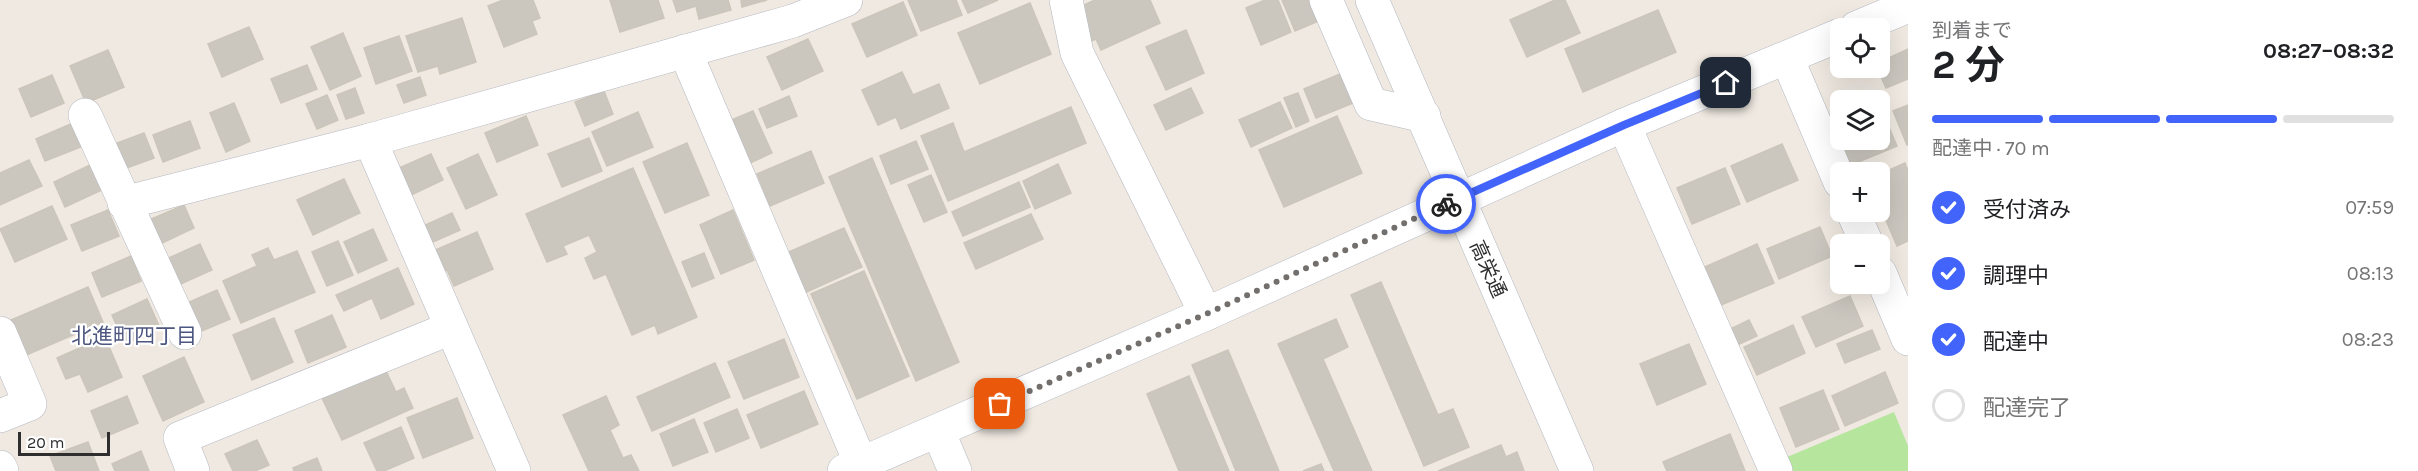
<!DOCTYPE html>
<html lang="ja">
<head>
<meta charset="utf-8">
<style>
  :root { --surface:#fff; --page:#f6f6f6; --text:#202124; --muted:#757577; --line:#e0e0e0; --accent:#4264fb }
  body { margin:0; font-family:Karla,"Noto Sans JP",sans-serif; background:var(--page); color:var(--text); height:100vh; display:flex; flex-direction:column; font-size:22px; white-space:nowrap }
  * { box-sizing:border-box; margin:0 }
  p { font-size:20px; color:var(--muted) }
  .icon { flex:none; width:33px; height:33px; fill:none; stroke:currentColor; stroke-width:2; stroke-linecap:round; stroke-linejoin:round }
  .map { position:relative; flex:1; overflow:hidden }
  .drawer { display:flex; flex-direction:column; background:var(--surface); width:510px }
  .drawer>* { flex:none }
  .controls { position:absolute; left:1830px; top:18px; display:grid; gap:12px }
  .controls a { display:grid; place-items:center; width:60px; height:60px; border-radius:9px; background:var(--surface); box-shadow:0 6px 24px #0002; font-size:30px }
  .scale { position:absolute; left:18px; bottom:15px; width:92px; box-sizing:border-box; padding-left:6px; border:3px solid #2e2e2e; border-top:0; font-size:16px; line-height:21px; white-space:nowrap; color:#2e2e2e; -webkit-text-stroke:4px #fff; paint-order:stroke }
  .pin { position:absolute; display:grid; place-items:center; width:51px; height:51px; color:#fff; margin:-26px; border-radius:12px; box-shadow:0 3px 9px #0006 }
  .courier { position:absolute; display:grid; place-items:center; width:60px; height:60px; margin:-30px; border:4px solid #4264fb; border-radius:50%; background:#fff; color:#222; box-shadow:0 2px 8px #0007 }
  .overview em { font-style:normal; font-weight:700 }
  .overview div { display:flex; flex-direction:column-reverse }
  .overview { display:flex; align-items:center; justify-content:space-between; height:102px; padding:0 24px }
  h1 { font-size:39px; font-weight:700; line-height:45px }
  .bar { display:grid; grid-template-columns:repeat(4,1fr); gap:9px 6px; align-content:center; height:72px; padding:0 24px }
  .bar i { height:8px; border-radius:4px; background:var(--line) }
  .bar .on { background:var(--accent) }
  .bar p { grid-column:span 4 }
  ol { padding:0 24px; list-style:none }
  li { display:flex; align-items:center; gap:18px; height:66px }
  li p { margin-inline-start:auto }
  li .icon { padding:6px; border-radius:50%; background:var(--accent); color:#fff; stroke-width:4 }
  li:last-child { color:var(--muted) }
  li i { width:33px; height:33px; border:3px solid var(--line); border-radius:50% }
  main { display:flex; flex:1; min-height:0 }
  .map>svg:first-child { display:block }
  .green { fill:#b6e59e }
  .building { fill:#cbc7bf; stroke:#cbc5ba; stroke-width:1.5 }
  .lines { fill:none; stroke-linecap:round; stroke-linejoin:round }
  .minor-casing { stroke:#b4b7c1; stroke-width:34 }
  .minor { stroke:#fff; stroke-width:33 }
  .done { stroke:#726f6d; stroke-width:6; stroke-dasharray:0 10.8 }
  .route { stroke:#4264fb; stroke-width:8 }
  .labels { text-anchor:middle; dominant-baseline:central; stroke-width:4.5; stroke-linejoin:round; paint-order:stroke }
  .street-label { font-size:20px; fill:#2e2e2e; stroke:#fff }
  .neighbourhood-label { font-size:21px; fill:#4d5680; stroke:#fff }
</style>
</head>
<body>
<main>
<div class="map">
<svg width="1908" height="471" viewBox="0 0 1908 471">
  <rect width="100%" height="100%" fill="#efe9e1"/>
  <path class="green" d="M 1894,412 L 1908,446 L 1908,471 L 1785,471 L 1780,460 Z"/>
  <g class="building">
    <path d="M 503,0 L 533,0 L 540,18 L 532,21 L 537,34 L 504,47 L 488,6 Z"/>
    <path d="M 610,0 L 658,0 L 664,18 L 620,32 Z"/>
    <path d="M 673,0 L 728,0 L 731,10 L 699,19 L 696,6 L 677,12 Z"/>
    <path d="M 741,0 L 767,0 L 742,7 Z"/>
    <path d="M 908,0 L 956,0 L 962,15 L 921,31 Z"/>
    <path d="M 962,0 L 998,0 L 968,13 Z"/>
    <path d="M 1095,0 L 1150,0 L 1160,23 L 1101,50 L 1096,39 L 1089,42 L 1075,9 Z"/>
    <path d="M 1265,0 L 1278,0 L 1291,32 L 1261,45 L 1246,8 Z"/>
    <path d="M 1282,0 L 1315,0 L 1323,19 L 1295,31 Z"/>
    <path d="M 1555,0 L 1565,0 L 1580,33 L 1527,57 L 1510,20 Z"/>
    <path d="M 903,2 L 917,35 L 867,57 L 852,24 Z"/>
    <path d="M 1030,3 L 1051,54 L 980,84 L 958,33 Z"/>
    <path d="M 1658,10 L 1676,52 L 1583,92 L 1565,49 Z"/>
    <path d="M 462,18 L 476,62 L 440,74 L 438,66 L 418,72 L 406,36 Z"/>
    <path d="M 249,27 L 263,59 L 222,77 L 208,44 Z"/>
    <path d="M 1186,30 L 1204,73 L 1166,90 L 1146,47 Z"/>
    <path d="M 343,33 L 361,76 L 330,90 L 311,47 Z"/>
    <path d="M 399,36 L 412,71 L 376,84 L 364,48 Z"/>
    <path d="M 808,39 L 823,71 L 782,90 L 767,57 Z"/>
    <path d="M 1908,49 L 1908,79 L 1886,88 L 1877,68 L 1880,68 L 1880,62 Z"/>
    <path d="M 108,50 L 124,87 L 86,103 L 70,66 Z"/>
    <path d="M 307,65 L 317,89 L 281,103 L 271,79 Z"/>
    <path d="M 902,72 L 913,95 L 939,84 L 949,108 L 901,129 L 896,117 L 878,125 L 862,90 Z"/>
    <path d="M 1340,74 L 1353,103 L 1316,118 L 1304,89 Z"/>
    <path d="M 52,75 L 64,103 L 31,117 L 19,89 Z"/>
    <path d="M 420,77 L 426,95 L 404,103 L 397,85 Z"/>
    <path d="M 355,88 L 364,113 L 346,119 L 337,95 Z"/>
    <path d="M 1191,88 L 1203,113 L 1166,130 L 1154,105 Z"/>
    <path d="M 604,91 L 613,114 L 585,126 L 575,102 Z"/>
    <path d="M 1298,93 L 1309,121 L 1296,127 L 1284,98 Z"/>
    <path d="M 327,95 L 338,120 L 317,129 L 306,104 Z"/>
    <path d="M 789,96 L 797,116 L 767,128 L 759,109 Z"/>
    <path d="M 1280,102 L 1292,128 L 1251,147 L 1239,120 Z"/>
    <path d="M 234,103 L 250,141 L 226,152 L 210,113 Z"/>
    <path d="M 1908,105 L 1908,144 L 1907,145 L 1893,111 Z"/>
    <path d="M 1071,107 L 1086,143 L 948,201 L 921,136 L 953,123 L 964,152 Z"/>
    <path d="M 1880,109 L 1881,109 L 1897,146 L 1851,165 L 1835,127 L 1840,125 L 1840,140 L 1880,140 Z"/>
    <path d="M 753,111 L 772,153 L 741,167 L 722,124 Z"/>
    <path d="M 638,112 L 653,147 L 607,166 L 592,132 Z"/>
    <path d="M 526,116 L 538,145 L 497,162 L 485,133 Z"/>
    <path d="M 1337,116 L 1362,173 L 1284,207 L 1259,150 Z"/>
    <path d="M 190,121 L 200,148 L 163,162 L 153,135 Z"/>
    <path d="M 73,123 L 83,146 L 45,161 L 36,139 Z"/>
    <path d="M 144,133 L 154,158 L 121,170 L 112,145 Z"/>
    <path d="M 589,138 L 602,171 L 562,187 L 548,154 Z"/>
    <path d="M 916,141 L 928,169 L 891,184 L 880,156 Z"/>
    <path d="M 687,143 L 709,195 L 665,213 L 643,162 Z"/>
    <path d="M 1782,144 L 1798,180 L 1747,202 L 1731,166 Z"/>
    <path d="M 811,151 L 824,183 L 770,206 L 757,174 Z"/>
    <path d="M 431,154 L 443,180 L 409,196 L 397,169 Z"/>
    <path d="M 478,154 L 497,195 L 466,209 L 447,168 Z"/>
    <path d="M 872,158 L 959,362 L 916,381 L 829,177 Z"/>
    <path d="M 29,160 L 42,186 L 0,205 L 0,173 Z"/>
    <path d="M 1905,163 L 1908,171 L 1908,241 L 1897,246 L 1880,206 L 1880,174 Z"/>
    <path d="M 1058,164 L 1071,193 L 1035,209 L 1023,181 Z"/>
    <path d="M 90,165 L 102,190 L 65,207 L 54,182 Z"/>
    <path d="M 633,168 L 697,317 L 658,334 L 655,325 L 632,335 L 606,274 L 594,279 L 585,258 L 597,252 L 589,235 L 563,246 L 567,254 L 547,262 L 526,214 Z"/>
    <path d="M 1725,168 L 1740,204 L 1692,224 L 1677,188 Z"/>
    <path d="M 931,175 L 947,212 L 924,222 L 908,185 Z"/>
    <path d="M 344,179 L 360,213 L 313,235 L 297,200 Z"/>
    <path d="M 1019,182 L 1030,207 L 963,236 L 952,212 Z"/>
    <path d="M 184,205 L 194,228 L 158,245 L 147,221 Z"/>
    <path d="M 52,206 L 67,239 L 15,262 L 0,229 Z"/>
    <path d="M 108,210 L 119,236 L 82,251 L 71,225 Z"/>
    <path d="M 733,210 L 754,260 L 721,274 L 700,225 Z"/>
    <path d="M 452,213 L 460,230 L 426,245 L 419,228 Z"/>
    <path d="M 1031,214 L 1043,239 L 976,269 L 964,243 Z"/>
    <path d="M 1820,227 L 1832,256 L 1779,279 L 1767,249 Z"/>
    <path d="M 844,228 L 862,267 L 800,295 L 782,255 Z"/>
    <path d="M 373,229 L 387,260 L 358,273 L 344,242 Z"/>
    <path d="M 477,232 L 493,269 L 454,286 L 447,270 L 440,273 L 431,252 Z"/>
    <path d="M 338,241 L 353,275 L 327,286 L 312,252 Z"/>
    <path d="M 200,244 L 212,270 L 174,287 L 162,261 Z"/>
    <path d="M 1757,244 L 1774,283 L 1721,305 L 1705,267 Z"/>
    <path d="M 268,248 L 274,260 L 297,251 L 315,292 L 241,323 L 223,281 L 257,266 L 252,255 Z"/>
    <path d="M 704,253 L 714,278 L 692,287 L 682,262 Z"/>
    <path d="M 131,256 L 141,281 L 102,297 L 92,273 Z"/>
    <path d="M 398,268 L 414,304 L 381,319 L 372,298 L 344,311 L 336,295 Z"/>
    <path d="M 864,271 L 909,376 L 857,399 L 811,294 Z"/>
    <path d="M 1381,282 L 1438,415 L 1453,409 L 1469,447 L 1424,466 L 1351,295 Z"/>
    <path d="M 88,287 L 103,322 L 24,356 L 9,321 Z"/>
    <path d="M 217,290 L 230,319 L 197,333 L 185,304 Z"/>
    <path d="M 1850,296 L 1863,326 L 1816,347 L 1802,317 Z"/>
    <path d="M 147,299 L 160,328 L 125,344 L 112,315 Z"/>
    <path d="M 332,315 L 346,347 L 308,363 L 295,331 Z"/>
    <path d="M 274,318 L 293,362 L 252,380 L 233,335 Z"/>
    <path d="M 1336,319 L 1348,347 L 1323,359 L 1372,471 L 1334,471 L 1278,344 Z"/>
    <path d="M 1749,320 L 1757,336 L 1733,347 L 1726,331 Z"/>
    <path d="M 1793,325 L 1805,353 L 1757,375 L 1744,347 Z"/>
    <path d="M 1872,330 L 1880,349 L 1845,363 L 1837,344 Z"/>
    <path d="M 105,337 L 122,377 L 88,392 L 80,374 L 66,379 L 57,358 Z"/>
    <path d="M 784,339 L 799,377 L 744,399 L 728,362 Z"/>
    <path d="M 1689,344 L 1706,384 L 1657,405 L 1640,364 Z"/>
    <path d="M 1228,350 L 1279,471 L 1236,471 L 1192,365 Z"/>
    <path d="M 184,357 L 204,402 L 163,421 L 143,376 Z"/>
    <path d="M 715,363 L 730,397 L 652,431 L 637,397 Z"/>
    <path d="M 385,369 L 396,392 L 404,388 L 413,408 L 342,440 L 322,398 Z"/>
    <path d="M 1885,372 L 1898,403 L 1845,426 L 1832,396 Z"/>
    <path d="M 1189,376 L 1229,471 L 1179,471 L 1147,394 Z"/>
    <path d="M 1823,390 L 1839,429 L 1796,447 L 1780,408 Z"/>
    <path d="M 804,391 L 818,424 L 761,448 L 747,415 Z"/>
    <path d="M 127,396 L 138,423 L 102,438 L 91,411 Z"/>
    <path d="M 606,396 L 619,425 L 610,430 L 623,458 L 631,455 L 639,471 L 589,471 L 563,415 Z"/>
    <path d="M 457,398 L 473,438 L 423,458 L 407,418 Z"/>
    <path d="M 737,409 L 749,438 L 716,452 L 704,423 Z"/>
    <path d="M 694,419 L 708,452 L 673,466 L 660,434 Z"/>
    <path d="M 401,427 L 414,458 L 384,471 L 377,471 L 364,443 Z"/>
    <path d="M 1730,434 L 1745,471 L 1667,471 L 1663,462 Z"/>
    <path d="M 257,440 L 269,465 L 255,471 L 233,471 L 225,454 Z"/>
    <path d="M 88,442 L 99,471 L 56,471 L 50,456 Z"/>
    <path d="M 1501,445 L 1506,457 L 1517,452 L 1524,471 L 1438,471 Z"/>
    <path d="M 141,451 L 149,471 L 115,471 L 112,464 Z"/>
    <path d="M 317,458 L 322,471 L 294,471 L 293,468 Z"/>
    <path d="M 1321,464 L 1324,471 L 1303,471 Z"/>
  </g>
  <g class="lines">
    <defs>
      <g id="minor">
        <path d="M 1066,0 L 1077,53 L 1206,314"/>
        <path d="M 1326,0 L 1371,104 L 1424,116"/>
        <path d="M 1372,0 C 1440,157 1508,314 1577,471"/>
        <path d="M 1856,28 L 1908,6"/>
        <path d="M 685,51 L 861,464"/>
        <path d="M 1787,58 L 1840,182"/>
        <path d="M 85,115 L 185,333"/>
        <path d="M 1624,125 L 1776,471"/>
        <path d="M 370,140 L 514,471"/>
        <path d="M 124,203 L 370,140 L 793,21 L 846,0"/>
        <path d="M 1853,212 L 1867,244"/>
        <path d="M 1880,273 L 1908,339"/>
        <path d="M 0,333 L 30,404 L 0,416"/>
        <path d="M 938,431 L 955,471"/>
        <path d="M 0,467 L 2,471"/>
        <path d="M 193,471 L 180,438 L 451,328"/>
        <path d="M 844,471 L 1206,314 L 1624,125 L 1840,35"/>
      </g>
    </defs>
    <use href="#minor" class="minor-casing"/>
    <use href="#minor" class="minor"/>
  </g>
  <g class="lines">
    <path class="done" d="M 1000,404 L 1206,314 L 1446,204"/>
    <path class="route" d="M 1446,204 L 1624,125 L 1726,83"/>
  </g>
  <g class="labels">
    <g class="street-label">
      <text transform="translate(1488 269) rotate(66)">高栄通</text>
    </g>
    <g class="neighbourhood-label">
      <text x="134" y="336">北進町四丁目</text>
    </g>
  </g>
</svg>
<div class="controls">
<a><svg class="icon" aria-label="locate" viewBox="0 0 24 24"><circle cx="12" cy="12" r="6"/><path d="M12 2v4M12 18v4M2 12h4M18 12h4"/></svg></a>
<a><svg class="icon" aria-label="layers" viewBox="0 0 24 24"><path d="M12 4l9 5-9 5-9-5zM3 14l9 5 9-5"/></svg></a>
<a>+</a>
<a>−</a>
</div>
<div class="scale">20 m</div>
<div class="pin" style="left:1000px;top:404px;background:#ea580c"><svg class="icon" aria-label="bag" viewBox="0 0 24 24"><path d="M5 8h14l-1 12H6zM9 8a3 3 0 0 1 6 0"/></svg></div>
<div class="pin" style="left:1726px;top:83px;background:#1f2937"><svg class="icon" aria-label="home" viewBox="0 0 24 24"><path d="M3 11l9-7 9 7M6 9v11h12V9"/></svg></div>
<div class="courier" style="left:1446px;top:204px"><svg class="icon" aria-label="bike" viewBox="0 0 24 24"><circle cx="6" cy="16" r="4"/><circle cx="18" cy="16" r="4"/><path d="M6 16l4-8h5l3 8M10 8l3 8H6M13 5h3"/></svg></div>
</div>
<section class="drawer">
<div class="overview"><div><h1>2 分</h1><p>到着まで</p></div><em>08:27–08:32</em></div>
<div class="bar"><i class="on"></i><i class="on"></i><i class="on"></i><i></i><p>配達中 · 70 m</p></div>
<ol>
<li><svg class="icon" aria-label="check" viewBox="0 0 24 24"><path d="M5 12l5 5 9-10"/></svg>受付済み<p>07:59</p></li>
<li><svg class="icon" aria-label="check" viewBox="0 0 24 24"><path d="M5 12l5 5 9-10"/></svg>調理中<p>08:13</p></li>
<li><svg class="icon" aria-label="check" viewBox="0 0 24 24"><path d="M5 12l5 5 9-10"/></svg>配達中<p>08:23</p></li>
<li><i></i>配達完了</li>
</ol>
</section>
</main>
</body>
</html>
